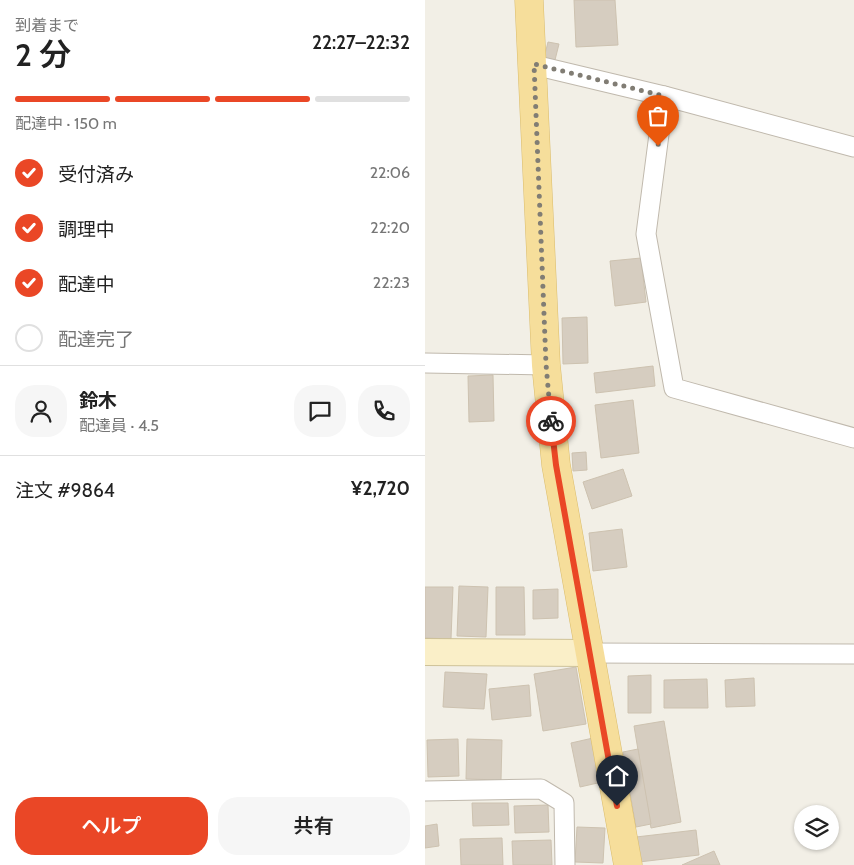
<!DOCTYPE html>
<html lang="ja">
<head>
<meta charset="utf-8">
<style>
  :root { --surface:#fff; --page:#f6f6f6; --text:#222; --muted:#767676; --line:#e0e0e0; --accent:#ea4726 }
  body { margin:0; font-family:Cabin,"Noto Sans JP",sans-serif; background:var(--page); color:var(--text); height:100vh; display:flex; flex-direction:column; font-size:19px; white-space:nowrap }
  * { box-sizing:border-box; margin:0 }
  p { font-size:16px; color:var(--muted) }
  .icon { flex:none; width:28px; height:28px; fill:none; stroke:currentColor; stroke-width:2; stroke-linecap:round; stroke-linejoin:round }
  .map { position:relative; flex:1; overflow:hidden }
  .panel { display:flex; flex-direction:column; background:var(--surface); width:425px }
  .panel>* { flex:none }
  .tools { position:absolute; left:369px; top:805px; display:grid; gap:10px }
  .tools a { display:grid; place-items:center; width:45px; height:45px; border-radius:50%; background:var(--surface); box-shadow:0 1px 4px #0004; font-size:25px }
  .pin { position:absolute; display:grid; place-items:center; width:42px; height:42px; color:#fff; margin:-51px -21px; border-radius:50% 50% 50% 0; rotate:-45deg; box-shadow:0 0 5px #0007 }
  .pin .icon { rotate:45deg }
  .courier { position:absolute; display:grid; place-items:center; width:50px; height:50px; margin:-25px; border:4px solid #ea4726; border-radius:50%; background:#fff; color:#222; box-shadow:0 1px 6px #0007 }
  .summary em { font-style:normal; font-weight:600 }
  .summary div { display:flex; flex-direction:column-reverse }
  .summary { display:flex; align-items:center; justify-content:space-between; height:85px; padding:0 15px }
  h1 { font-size:32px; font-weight:600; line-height:38px }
  .bar { display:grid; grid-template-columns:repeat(4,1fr); gap:8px 5px; align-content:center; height:60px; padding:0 15px }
  .bar i { height:6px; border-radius:4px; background:var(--line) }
  .bar .active { background:var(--accent) }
  .bar p { grid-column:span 4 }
  .line { display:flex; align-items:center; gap:12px; padding:0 15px; border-top:1px solid var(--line) }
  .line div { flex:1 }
  .round { display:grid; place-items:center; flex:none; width:52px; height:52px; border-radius:20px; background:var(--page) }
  ol { padding:0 15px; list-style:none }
  li { display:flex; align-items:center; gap:15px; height:55px }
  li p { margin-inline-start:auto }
  li .icon { padding:5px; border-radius:50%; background:var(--accent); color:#fff; stroke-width:4 }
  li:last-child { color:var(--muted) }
  li i { width:28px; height:28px; border:2px solid var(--line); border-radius:50% }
  .action { display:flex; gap:10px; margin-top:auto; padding:10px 15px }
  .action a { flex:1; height:58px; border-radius:20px; background:var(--accent); color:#fff; font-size:20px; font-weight:600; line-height:58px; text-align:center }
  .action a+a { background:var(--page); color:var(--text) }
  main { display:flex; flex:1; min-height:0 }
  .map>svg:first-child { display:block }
  .building { fill:#d6cdc0; stroke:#cdc2b0 }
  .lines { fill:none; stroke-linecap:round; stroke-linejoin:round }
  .street-casing { stroke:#c0b9ad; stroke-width:21 }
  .secondary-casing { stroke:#cec299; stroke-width:28 }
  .primary-casing { stroke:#dabc6c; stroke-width:29 }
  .street { stroke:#fff; stroke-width:19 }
  .secondary { stroke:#faefc8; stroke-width:26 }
  .primary { stroke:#f6de9b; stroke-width:28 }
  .done { stroke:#817d74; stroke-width:5; stroke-dasharray:0 9 }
  .route { stroke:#ea4726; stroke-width:6 }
</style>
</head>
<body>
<main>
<section class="panel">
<div class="summary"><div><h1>2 分</h1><p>到着まで</p></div><em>22:27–22:32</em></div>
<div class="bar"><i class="active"></i><i class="active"></i><i class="active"></i><i></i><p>配達中 · 150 m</p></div>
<ol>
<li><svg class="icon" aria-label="check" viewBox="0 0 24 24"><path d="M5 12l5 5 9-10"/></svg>受付済み<p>22:06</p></li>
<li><svg class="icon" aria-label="check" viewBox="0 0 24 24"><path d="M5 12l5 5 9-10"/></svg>調理中<p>22:20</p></li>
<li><svg class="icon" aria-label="check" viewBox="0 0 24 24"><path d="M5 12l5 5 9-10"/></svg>配達中<p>22:23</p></li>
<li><i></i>配達完了</li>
</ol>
<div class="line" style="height:90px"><a class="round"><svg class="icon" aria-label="person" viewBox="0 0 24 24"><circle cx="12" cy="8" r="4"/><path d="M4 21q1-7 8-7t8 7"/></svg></a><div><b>鈴木</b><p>配達員 · 4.5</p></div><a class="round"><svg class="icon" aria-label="chat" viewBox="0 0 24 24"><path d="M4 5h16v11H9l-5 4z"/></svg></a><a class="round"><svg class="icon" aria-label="phone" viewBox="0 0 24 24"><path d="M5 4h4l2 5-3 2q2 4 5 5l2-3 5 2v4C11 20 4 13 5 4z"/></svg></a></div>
<div class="line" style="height:65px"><div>注文 #9864</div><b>¥2,720</b></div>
<div class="action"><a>ヘルプ</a><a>共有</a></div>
</section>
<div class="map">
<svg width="429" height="865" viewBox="0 0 429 865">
  <rect width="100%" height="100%" fill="#f2efe6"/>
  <g class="building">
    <path d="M 149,0 L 190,0 L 193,45 L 151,47 Z"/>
    <path d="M 123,42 L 134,44 L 130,60 L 119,58 Z"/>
    <path d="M 216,258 L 221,302 L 190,306 L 185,261 Z"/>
    <path d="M 162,317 L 163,363 L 138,364 L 137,318 Z"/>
    <path d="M 228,366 L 230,386 L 171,393 L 169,373 Z"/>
    <path d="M 68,375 L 69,421 L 44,422 L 43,376 Z"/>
    <path d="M 208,400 L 214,453 L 176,458 L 170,405 Z"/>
    <path d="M 161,452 L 162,470 L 148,471 L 147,453 Z"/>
    <path d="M 198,469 L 207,496 L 167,509 L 158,482 Z"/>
    <path d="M 197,529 L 202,567 L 168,571 L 164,533 Z"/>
    <path d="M 34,586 L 63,587 L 61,637 L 32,636 Z"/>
    <path d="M 0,587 L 28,587 L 26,639 L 0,638 Z"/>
    <path d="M 71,587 L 99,587 L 100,635 L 71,635 Z"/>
    <path d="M 133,589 L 133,618 L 108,619 L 108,590 Z"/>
    <path d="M 151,667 L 161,724 L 118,731 L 109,674 Z"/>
    <path d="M 20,672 L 62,674 L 59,709 L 18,707 Z"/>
    <path d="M 226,675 L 226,713 L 203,713 L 203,676 Z"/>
    <path d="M 329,678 L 330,706 L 301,707 L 300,680 Z"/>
    <path d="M 282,679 L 283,708 L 239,708 L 239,680 Z"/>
    <path d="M 104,685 L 106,716 L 67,720 L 64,689 Z"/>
    <path d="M 239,721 L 256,822 L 226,828 L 209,726 Z"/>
    <path d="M 168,738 L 177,782 L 155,787 L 146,743 Z"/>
    <path d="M 33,739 L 34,776 L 3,777 L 2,740 Z"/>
    <path d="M 42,739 L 77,740 L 76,780 L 41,779 Z"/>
    <path d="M 213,749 L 226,824 L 211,827 L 198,752 Z"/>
    <path d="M 47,803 L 83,803 L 84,825 L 48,826 Z"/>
    <path d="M 123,805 L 124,832 L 90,833 L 89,806 Z"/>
    <path d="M 12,824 L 14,846 L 0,848 L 0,826 Z"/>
    <path d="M 152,827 L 180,828 L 178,863 L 150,862 Z"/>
    <path d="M 271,830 L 274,855 L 214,862 L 211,837 Z"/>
    <path d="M 77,838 L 78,865 L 36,865 L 35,839 Z"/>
    <path d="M 126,840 L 127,865 L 88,865 L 87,841 Z"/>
    <path d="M 289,851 L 295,865 L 257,865 Z"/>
  </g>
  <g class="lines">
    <defs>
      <g id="street">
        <path d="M 109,65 L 239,96 L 429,147"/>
        <path d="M 239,96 L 221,234 L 249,388 L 429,438"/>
        <path d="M 0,363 L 121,365"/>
        <path d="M 165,653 L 429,654"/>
        <path d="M 0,791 L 116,789 L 139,803 L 140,865"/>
      </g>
      <path id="secondary" d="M 0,652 L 165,653"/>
      <path id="primary" d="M 104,0 L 121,365 L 131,465 L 203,865"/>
    </defs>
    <use href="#street" class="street-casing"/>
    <use href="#secondary" class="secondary-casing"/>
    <use href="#primary" class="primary-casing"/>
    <use href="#street" class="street"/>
    <use href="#secondary" class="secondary"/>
    <use href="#primary" class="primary"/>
  </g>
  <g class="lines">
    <path class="done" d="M 126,421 L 121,364 L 109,64 L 239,96 L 233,146"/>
    <path class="route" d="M 126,421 L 131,465 L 192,806"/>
  </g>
</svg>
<div class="tools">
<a><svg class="icon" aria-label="layers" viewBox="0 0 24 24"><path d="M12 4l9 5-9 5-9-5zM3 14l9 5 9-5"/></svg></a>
</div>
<div class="pin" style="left:233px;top:146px;background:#ea580c"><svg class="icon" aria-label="bag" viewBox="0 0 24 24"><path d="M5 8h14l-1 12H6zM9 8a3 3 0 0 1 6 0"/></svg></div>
<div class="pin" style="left:192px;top:806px;background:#1f2937"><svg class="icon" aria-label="home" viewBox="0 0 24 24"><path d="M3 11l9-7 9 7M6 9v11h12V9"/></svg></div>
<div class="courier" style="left:126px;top:421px"><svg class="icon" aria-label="bike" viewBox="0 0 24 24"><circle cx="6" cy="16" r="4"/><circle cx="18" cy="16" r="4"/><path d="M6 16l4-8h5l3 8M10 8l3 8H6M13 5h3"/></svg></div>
</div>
</main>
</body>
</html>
